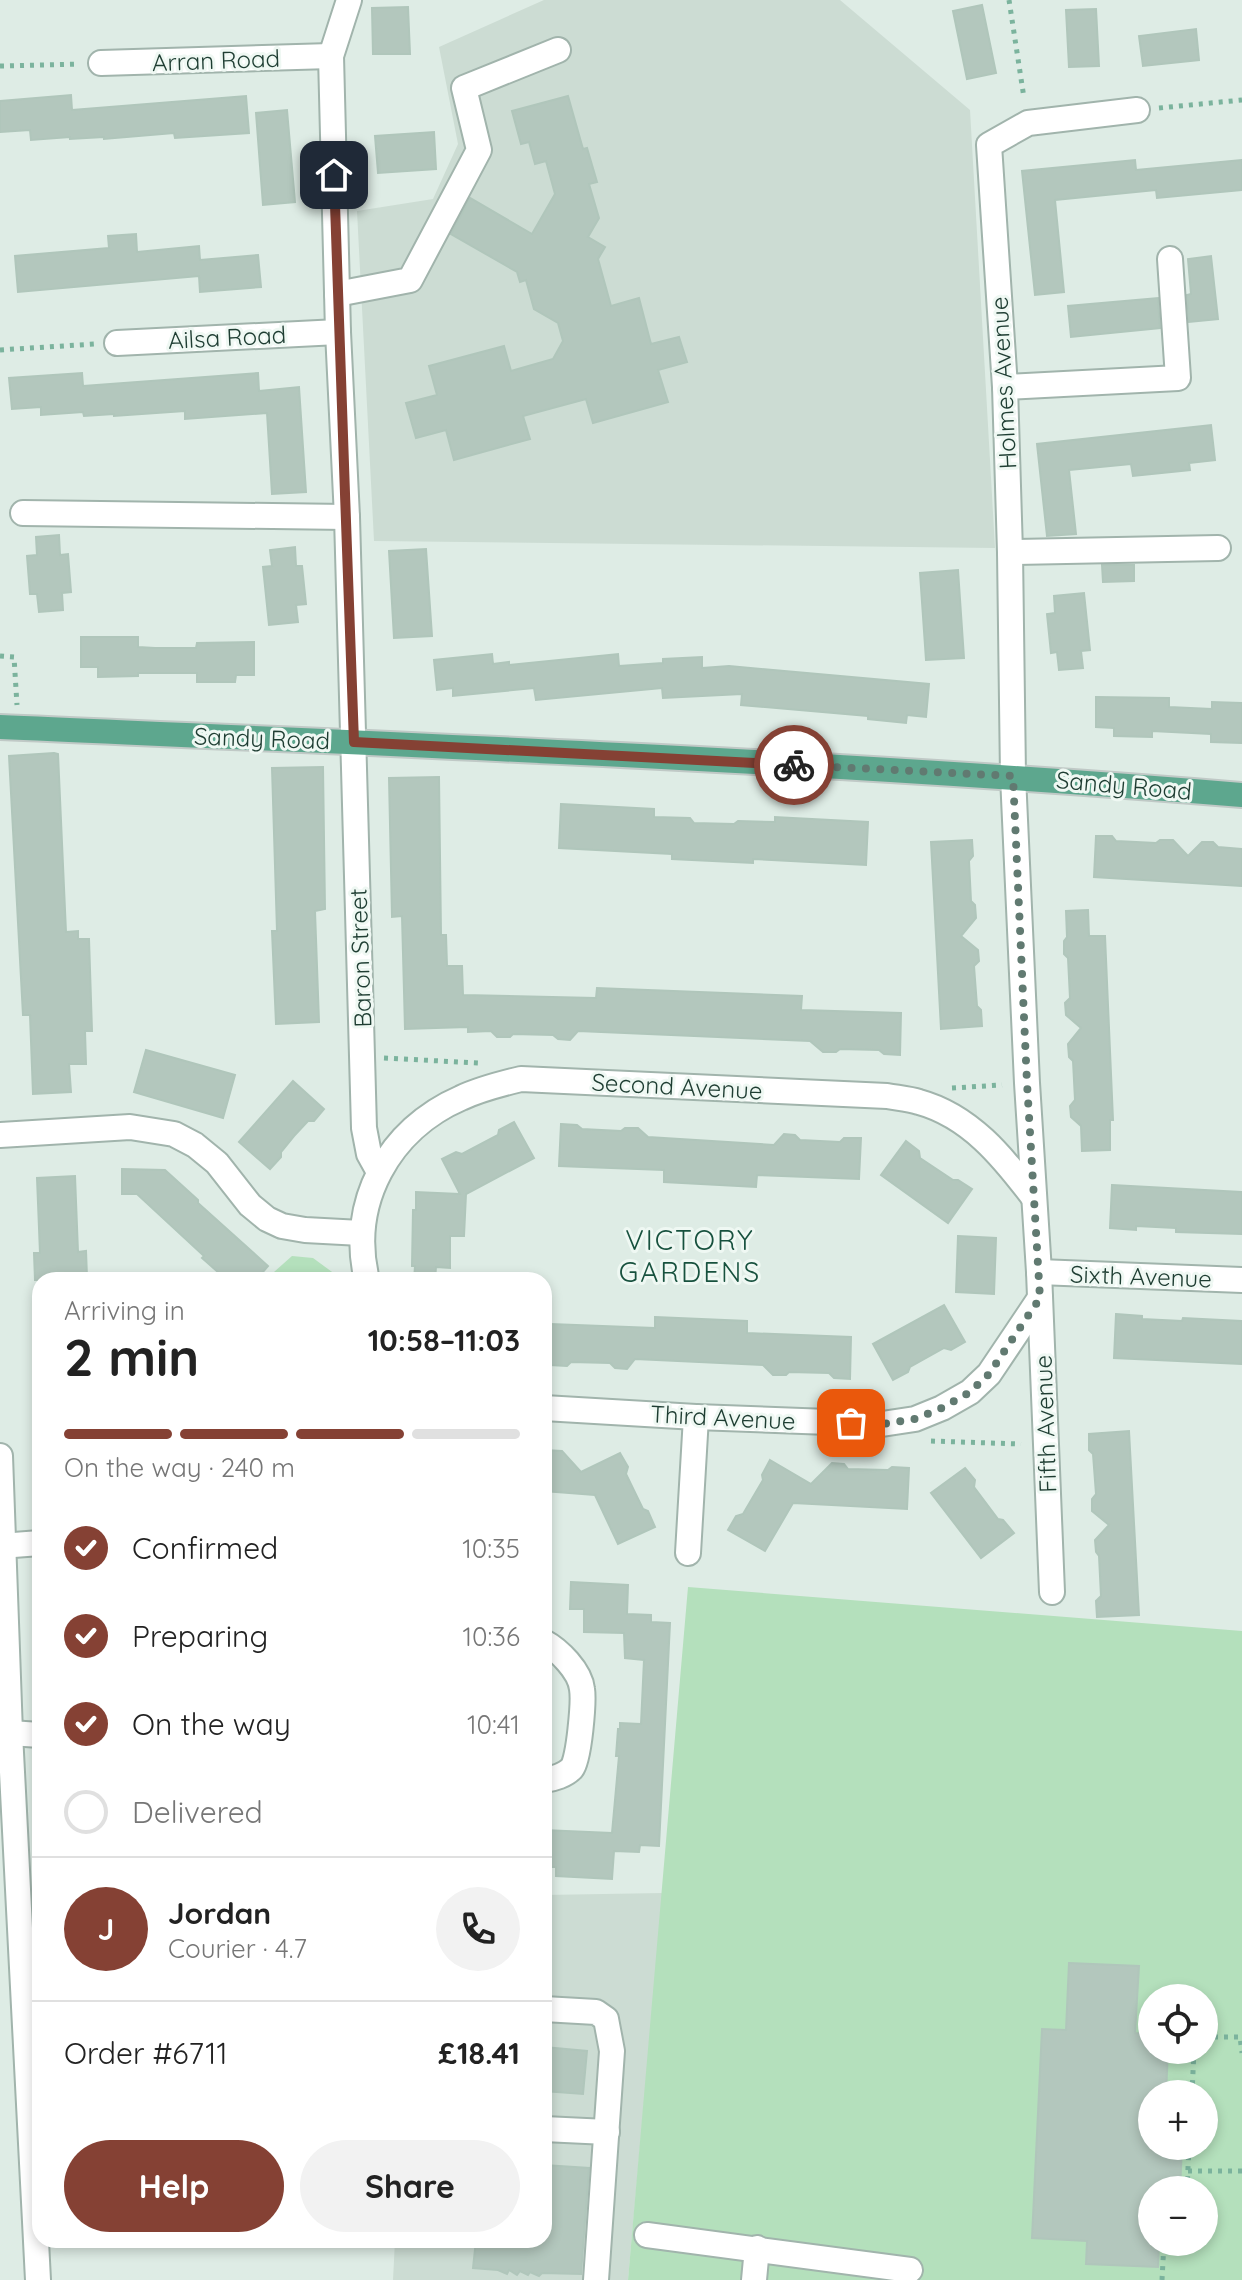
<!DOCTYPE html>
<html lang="en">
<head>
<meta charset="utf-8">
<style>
  :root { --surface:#fff; --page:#f2f2f2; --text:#222; --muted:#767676; --line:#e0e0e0; --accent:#854134 }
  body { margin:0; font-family:Quicksand,sans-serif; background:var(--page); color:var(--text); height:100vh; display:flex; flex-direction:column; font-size:30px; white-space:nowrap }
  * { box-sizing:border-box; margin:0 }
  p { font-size:26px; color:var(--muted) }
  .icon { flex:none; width:44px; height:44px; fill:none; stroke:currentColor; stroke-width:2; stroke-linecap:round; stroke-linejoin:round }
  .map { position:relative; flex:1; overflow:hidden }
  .panel { position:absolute; left:32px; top:1272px; width:520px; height:976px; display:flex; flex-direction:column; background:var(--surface); border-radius:24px; box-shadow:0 4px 12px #0003 }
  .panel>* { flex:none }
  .fabs { position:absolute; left:1138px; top:1984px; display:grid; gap:16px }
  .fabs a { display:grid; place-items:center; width:80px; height:80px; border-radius:50%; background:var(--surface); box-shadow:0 4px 12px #0003; font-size:40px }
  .pin { position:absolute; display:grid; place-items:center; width:68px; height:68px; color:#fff; margin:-34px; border-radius:16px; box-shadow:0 4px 12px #0006 }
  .courier { position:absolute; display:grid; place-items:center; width:80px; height:80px; margin:-40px; border:6px solid #854134; border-radius:50%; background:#fff; color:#222; box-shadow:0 2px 10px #0007 }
  .head em { font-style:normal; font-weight:700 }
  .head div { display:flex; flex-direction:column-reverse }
  .head { display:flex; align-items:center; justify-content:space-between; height:136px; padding:0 32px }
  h1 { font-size:52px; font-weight:700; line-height:60px }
  .bar { display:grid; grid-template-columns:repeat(4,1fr); gap:12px 8px; align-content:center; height:96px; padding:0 32px }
  .bar i { height:10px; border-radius:6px; background:var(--line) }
  .bar .active { background:var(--accent) }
  .bar p { grid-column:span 4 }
  .line { display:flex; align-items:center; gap:20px; padding:0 32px; border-top:2px solid var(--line) }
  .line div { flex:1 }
  .round { display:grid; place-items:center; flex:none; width:84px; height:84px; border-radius:42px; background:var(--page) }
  ol { padding:0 32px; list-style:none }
  li { display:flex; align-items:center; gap:24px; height:88px }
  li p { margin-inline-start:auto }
  li .icon { padding:8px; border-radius:50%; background:var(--accent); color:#fff; stroke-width:4 }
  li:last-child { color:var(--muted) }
  li i { width:44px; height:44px; border:4px solid var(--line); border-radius:50% }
  .action { display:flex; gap:16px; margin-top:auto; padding:16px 32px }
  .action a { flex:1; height:92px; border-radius:48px; background:var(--accent); color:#fff; font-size:32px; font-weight:700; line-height:92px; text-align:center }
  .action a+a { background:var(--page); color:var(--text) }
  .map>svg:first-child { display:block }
  .built { fill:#ccdcd3 }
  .green { fill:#b4e0bc; fill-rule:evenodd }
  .building { fill:#b3c7bd; stroke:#b0c6bb; stroke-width:2 }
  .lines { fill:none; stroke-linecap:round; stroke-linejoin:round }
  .minor-casing { stroke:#a1b4ac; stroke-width:28 }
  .major-casing { stroke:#c0c9c6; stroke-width:28 }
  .path { stroke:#7bb39d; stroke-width:5; stroke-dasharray:4 6; stroke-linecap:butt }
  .minor { stroke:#fff; stroke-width:24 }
  .major { stroke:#5da78e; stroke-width:24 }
  .done { stroke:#617a71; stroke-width:8; stroke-dasharray:0 14.4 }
  .route { stroke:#854134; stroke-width:10 }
  .labels { text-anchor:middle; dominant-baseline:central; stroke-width:6; stroke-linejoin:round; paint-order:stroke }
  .street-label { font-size:24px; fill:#1e3d32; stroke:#eff8f3 }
  .quarter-label { font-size:28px; letter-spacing:2px; fill:#17513e; stroke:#eff8f3 }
</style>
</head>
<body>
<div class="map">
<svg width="1242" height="2280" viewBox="0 0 1242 2280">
  <rect width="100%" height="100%" fill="#deece5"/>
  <g class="built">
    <path d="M 544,0 L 840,0 L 970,110 L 995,548 L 374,541 L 357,211 L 433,199 L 458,144 L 439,47 Z"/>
    <path d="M 663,1893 L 628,2280 L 393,2280 L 395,2240 L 544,2240 L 544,1895 Z"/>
  </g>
  <g class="green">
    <path d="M 292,1256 L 313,1258 L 343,1280 L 265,1280 Z"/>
    <path d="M 688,1587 L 1242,1631 L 1242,2280 L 628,2280 ZM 1152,1998 L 1204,1998 L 1204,2050 L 1152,2050 ZM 1152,2094 L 1204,2094 L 1204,2146 L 1152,2146 ZM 1152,2190 L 1204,2190 L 1204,2242 L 1152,2242 Z"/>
  </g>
  <g class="building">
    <path d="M 982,5 L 996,73 L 967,79 L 953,11 Z"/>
    <path d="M 408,7 L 410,54 L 373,54 L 372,8 Z"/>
    <path d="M 1096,9 L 1099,66 L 1069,67 L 1066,10 Z"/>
    <path d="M 1196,29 L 1199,60 L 1143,66 L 1139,36 Z"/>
    <path d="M 71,95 L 72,110 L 246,96 L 249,133 L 175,138 L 174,133 L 104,139 L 104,137 L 70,139 L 70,137 L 31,140 L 30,130 L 0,132 L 0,101 Z"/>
    <path d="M 568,96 L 583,149 L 587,148 L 597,182 L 589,184 L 599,218 L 588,237 L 605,247 L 598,259 L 611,306 L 639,298 L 651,344 L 679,337 L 687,362 L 658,370 L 668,402 L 593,423 L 586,399 L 523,416 L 530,439 L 454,460 L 446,430 L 416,438 L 406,403 L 437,395 L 429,366 L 504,346 L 511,371 L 553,359 L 563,341 L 558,323 L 534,309 L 526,280 L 520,282 L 517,272 L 451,234 L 470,198 L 532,234 L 555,194 L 546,161 L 535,164 L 529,142 L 521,144 L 512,111 Z"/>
    <path d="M 287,110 L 295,202 L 263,205 L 256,113 Z"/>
    <path d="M 434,132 L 436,169 L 378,173 L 375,136 Z"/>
    <path d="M 1135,160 L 1136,170 L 1242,160 L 1242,190 L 1157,198 L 1156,190 L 1055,200 L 1064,292 L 1035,295 L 1022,171 Z"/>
    <path d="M 136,234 L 137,252 L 199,246 L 200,260 L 258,255 L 261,287 L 200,292 L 199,276 L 18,292 L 15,256 L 109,248 L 108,236 Z"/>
    <path d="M 1211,256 L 1218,319 L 1189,322 L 1187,295 L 1191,294 L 1188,259 Z"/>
    <path d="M 1158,298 L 1160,328 L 1071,337 L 1068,306 Z"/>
    <path d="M 82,373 L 83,386 L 258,373 L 259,391 L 299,387 L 306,492 L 272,494 L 267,413 L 185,419 L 185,411 L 114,416 L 114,414 L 84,416 L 83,412 L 41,415 L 41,407 L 12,409 L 9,378 Z"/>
    <path d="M 1211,425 L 1215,460 L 1189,463 L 1190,470 L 1133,476 L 1131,464 L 1069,470 L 1076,534 L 1047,536 L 1037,444 Z"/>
    <path d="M 59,535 L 60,555 L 68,554 L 71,592 L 62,593 L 63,610 L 39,612 L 37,594 L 30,594 L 27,556 L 37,555 L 36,537 Z"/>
    <path d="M 295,547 L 296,566 L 302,566 L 306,604 L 296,605 L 298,622 L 269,625 L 263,567 L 272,566 L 270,550 Z"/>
    <path d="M 426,549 L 432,636 L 394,638 L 389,551 Z"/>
    <path d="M 1102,565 L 1134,565 L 1134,581 L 1103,582 Z"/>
    <path d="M 958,570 L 964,658 L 926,660 L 920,573 Z"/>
    <path d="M 1084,593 L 1090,650 L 1081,651 L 1083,668 L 1059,670 L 1057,652 L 1051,653 L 1047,614 L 1055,613 L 1054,596 Z"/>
    <path d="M 81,637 L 138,637 L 138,647 L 155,648 L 196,648 L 197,643 L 254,642 L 254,675 L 236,675 L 235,682 L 197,682 L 197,673 L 138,673 L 138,676 L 98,677 L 98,667 L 81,667 Z"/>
    <path d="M 492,654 L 493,664 L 509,662 L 509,665 L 618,654 L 619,666 L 663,663 L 663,659 L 702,657 L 702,668 L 729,666 L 929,684 L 926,717 L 907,715 L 906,723 L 868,719 L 868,716 L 741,705 L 742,694 L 663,698 L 662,688 L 536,700 L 534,688 L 453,696 L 453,688 L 437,690 L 434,660 Z"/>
    <path d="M 1096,697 L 1169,698 L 1169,707 L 1212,709 L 1212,702 L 1242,703 L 1242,743 L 1211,742 L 1211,734 L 1152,731 L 1152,737 L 1114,736 L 1114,728 L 1096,727 Z"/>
    <path d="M 54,753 L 58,754 L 66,932 L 78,931 L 78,939 L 89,939 L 92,1031 L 85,1031 L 86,1064 L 69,1064 L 71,1092 L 33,1094 L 30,1015 L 23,1015 L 9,756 Z"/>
    <path d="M 323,767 L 325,909 L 315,911 L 319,1022 L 276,1024 L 272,931 L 277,931 L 272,768 Z"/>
    <path d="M 439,777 L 441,935 L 446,935 L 447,966 L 462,966 L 463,995 L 596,998 L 597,988 L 802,996 L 801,1010 L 901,1013 L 900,1055 L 884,1054 L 879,1050 L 840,1049 L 836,1052 L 823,1052 L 810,1041 L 578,1031 L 570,1040 L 558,1039 L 553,1035 L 513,1034 L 510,1037 L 497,1037 L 491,1031 L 468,1032 L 468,1027 L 405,1029 L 402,916 L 392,917 L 389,778 Z"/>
    <path d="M 561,804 L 654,809 L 654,817 L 690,818 L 694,823 L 734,824 L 738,821 L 775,822 L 775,817 L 868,822 L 866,865 L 753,859 L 753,863 L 672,859 L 672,854 L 559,848 Z"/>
    <path d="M 1096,836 L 1112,836 L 1116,841 L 1156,843 L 1160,840 L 1173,840 L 1188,856 L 1202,842 L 1213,842 L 1218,847 L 1242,849 L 1242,886 L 1094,877 Z"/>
    <path d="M 972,840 L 973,856 L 969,861 L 971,901 L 975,905 L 976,918 L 961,936 L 978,950 L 979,961 L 974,966 L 977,1006 L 981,1010 L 982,1026 L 941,1029 L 931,842 Z"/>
    <path d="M 1088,910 L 1089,936 L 1105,936 L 1113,1120 L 1110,1120 L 1110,1150 L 1082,1151 L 1081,1126 L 1071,1117 L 1070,1106 L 1075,1100 L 1073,1061 L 1069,1057 L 1068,1044 L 1081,1028 L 1066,1015 L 1065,1003 L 1070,998 L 1068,958 L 1064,954 L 1064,941 L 1067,937 L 1066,911 Z"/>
    <path d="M 146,1050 L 235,1075 L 223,1118 L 134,1092 Z"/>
    <path d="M 293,1081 L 324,1109 L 314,1121 L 308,1121 L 294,1136 L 281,1152 L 281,1157 L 270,1169 L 239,1142 Z"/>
    <path d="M 514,1122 L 534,1158 L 466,1194 L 464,1236 L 450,1236 L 450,1268 L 436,1267 L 435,1280 L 414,1280 L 415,1266 L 412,1266 L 413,1210 L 416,1210 L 416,1192 L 460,1194 L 442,1159 L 456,1152 L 462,1154 L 498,1135 L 499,1130 Z"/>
    <path d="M 561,1124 L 577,1125 L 582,1129 L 621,1131 L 625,1128 L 638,1128 L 648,1137 L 774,1145 L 784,1134 L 795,1135 L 800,1140 L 840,1142 L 844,1138 L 861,1138 L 859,1179 L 757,1175 L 756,1187 L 664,1182 L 664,1170 L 559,1166 Z"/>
    <path d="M 906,1141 L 919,1151 L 920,1158 L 953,1180 L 958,1180 L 972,1189 L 948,1223 L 881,1175 Z"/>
    <path d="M 122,1169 L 165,1170 L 198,1200 L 198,1203 L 268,1266 L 256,1280 L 227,1280 L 202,1258 L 204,1256 L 137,1194 L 122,1194 Z"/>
    <path d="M 75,1176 L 78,1252 L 86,1251 L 87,1277 L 79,1278 L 80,1280 L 35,1280 L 34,1253 L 40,1253 L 37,1178 Z"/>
    <path d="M 1112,1185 L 1242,1192 L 1242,1234 L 1176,1232 L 1176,1228 L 1136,1226 L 1136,1230 L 1110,1228 Z"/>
    <path d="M 958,1236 L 996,1238 L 994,1294 L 956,1292 Z"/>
    <path d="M 944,1305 L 965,1342 L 951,1350 L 944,1348 L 910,1367 L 908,1372 L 893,1380 L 873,1344 Z"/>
    <path d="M 1116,1314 L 1142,1316 L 1142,1319 L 1182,1321 L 1183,1318 L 1242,1321 L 1242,1364 L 1114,1358 Z"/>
    <path d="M 655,1317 L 747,1321 L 747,1333 L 851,1337 L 850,1379 L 834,1378 L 829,1373 L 789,1372 L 786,1375 L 773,1375 L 763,1365 L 635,1359 L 627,1369 L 615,1368 L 610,1363 L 571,1362 L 567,1366 L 550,1365 L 551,1324 L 655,1328 Z"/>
    <path d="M 1129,1431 L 1139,1615 L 1097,1617 L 1096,1601 L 1101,1596 L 1099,1556 L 1096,1552 L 1095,1540 L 1109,1525 L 1092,1511 L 1092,1499 L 1096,1494 L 1093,1454 L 1089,1450 L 1089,1434 Z"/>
    <path d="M 544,1450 L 562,1451 L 581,1472 L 620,1453 L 628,1467 L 626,1474 L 643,1509 L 648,1511 L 655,1527 L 618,1544 L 595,1495 L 544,1491 Z"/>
    <path d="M 770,1460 L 811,1484 L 832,1463 L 844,1464 L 848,1469 L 888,1470 L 892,1467 L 909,1468 L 907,1509 L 793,1503 L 765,1551 L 728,1530 L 736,1516 L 743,1514 L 763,1480 L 762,1475 Z"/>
    <path d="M 965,1468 L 975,1480 L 974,1487 L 998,1519 L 1003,1520 L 1014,1533 L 981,1558 L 931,1493 Z"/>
    <path d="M 571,1582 L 628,1585 L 627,1614 L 651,1615 L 651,1622 L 670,1623 L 659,1846 L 640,1845 L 639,1852 L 614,1851 L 612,1879 L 556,1876 L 556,1867 L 544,1867 L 544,1830 L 612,1833 L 619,1756 L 616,1756 L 618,1729 L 620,1729 L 620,1723 L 641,1724 L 644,1660 L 625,1658 L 624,1633 L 584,1632 L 584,1609 L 570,1609 Z"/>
    <path d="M 1069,1963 L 1139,1966 L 1135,2033 L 1152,2034 L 1152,2050 L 1168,2050 L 1166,2094 L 1152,2094 L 1152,2146 L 1182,2146 L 1180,2190 L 1152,2190 L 1152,2242 L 1159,2242 L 1158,2267 L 1086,2264 L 1087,2241 L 1032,2238 L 1042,2029 L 1066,2030 Z"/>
    <path d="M 544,2047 L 587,2051 L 583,2094 L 544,2091 Z"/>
    <path d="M 544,2165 L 589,2168 L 581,2274 L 542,2273 L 539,2276 L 530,2272 L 528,2275 L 520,2271 L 517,2275 L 509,2270 L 507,2274 L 498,2270 L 473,2268 L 476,2240 L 544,2240 Z"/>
  </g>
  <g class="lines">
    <defs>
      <g id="minor">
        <path d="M 349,0 L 331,56 L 338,332 L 347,517 L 364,1128 L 369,1154 L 379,1172"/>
        <path d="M 101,63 L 331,56"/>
        <path d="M 337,294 L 410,280 L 479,150 L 464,88 L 558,50"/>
        <path d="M 117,343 L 338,332"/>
        <path d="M 1005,387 L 1178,378 L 1170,259"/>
        <path d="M 23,513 L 347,517"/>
        <path d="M 1010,552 L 1218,548"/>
        <path d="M 0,1135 L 130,1127 L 174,1134 L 195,1145 L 217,1163 L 250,1205 L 267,1219 L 282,1226 L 305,1230 L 361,1233"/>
        <path d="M 1039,1272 L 1242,1280"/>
        <path d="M 367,1280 C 348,1203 389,1129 461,1098 C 480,1089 500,1084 521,1079 L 887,1096 C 898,1098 909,1099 919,1102 C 970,1116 1003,1157 1034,1198"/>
        <path d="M 544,1408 L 696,1417 L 882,1424 L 915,1419 L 942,1408 L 970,1392 L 989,1374 L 1040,1298"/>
        <path d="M 0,1456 L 10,1733 L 38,2280"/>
        <path d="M 0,1546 L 40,1543"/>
        <path d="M 688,1553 L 696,1417"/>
        <path d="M 1052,1592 L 1039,1272 L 1027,1083 L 1013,776 L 1010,552 L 1005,387 L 989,145 L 1028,123 L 1137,110"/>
        <path d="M 544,1642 C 559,1650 580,1671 582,1689 C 584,1701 579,1760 572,1768 C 566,1775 553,1779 544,1780"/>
        <path d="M 10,1733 L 40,1735"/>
        <path d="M 544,2009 L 596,2012 L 606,2019 L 612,2051 L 596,2280"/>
        <path d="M 544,2129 L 607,2132"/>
        <path d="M 647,2235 L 910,2270"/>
        <path d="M 754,2280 L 757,2248"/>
      </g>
      <path id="major" d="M 0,727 C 414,745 829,761 1242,795"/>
    </defs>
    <use href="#minor" class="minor-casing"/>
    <use href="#major" class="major-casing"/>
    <g class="path">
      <path d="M 1009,0 L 1024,98"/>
      <path d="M 0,66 L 79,64"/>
      <path d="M 1159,108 L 1242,100"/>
      <path d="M 0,350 L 95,344"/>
      <path d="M 0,656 L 14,657 L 17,705"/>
      <path d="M 384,1058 L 478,1063"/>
      <path d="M 952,1088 L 1002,1085"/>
      <path d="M 931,1441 L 1021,1444"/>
      <path d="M 1204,2037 L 1240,2037 L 1242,2053"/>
      <path d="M 1192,2094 L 1194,2050"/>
      <path d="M 1188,2171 L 1242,2171"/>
      <path d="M 1187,2190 L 1189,2146"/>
      <path d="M 1162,2280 L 1164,2242"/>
    </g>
    <use href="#minor" class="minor"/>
    <use href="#major" class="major"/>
  </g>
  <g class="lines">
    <path class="done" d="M 794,765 L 1013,776 L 1027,1083 L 1040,1298 L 989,1374 L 970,1392 L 942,1408 L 915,1419 L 882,1424 L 851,1423"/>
    <path class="route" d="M 334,175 C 339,364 348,553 354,742 L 794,765"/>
  </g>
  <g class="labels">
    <g class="street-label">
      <text transform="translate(216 60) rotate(-2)">Arran Road</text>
      <text transform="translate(227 337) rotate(-3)">Ailsa Road</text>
      <text transform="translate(1003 383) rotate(-93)">Holmes Avenue</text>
      <text transform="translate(262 738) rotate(2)">Sandy Road</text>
      <text transform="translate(1124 785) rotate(5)">Sandy Road</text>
      <text transform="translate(360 958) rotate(-92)">Baron Street</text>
      <text transform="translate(677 1086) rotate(3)">Second Avenue</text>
      <text transform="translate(1141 1276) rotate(2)">Sixth Avenue</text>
      <text transform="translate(723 1417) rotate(3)">Third Avenue</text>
      <text transform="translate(1045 1424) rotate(-92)">Fifth Avenue</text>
    </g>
    <g class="quarter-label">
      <text x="690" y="1239">VICTORY<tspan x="690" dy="32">GARDENS</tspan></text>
    </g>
  </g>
</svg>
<div class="fabs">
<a><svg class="icon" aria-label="locate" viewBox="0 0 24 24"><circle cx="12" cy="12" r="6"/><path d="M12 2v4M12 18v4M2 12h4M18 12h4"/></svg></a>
<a>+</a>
<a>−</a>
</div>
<div class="pin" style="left:851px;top:1423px;background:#ea580c"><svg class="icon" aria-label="bag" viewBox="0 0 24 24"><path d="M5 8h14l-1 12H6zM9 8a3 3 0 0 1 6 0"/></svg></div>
<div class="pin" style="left:334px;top:175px;background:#1f2937"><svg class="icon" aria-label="home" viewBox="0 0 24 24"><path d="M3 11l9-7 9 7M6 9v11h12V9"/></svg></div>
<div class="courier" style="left:794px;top:765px"><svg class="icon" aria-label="bike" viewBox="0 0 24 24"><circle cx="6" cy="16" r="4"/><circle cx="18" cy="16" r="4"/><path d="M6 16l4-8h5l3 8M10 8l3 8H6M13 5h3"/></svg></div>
<section class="panel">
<div class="head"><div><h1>2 min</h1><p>Arriving in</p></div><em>10:58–11:03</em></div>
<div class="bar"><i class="active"></i><i class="active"></i><i class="active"></i><i></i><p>On the way · 240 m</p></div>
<ol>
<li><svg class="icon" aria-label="check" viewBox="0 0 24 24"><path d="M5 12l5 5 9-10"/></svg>Confirmed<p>10:35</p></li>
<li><svg class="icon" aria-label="check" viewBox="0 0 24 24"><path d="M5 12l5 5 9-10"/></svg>Preparing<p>10:36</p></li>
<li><svg class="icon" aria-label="check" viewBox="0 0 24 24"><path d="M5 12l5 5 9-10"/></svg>On the way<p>10:41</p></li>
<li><i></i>Delivered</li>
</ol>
<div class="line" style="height:144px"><b class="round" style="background:var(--accent);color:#fff">J</b><div><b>Jordan</b><p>Courier · 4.7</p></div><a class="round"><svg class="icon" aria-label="phone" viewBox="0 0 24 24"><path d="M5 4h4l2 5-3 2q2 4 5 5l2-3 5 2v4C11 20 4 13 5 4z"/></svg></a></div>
<div class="line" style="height:104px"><div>Order #6711</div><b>£18.41</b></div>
<div class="action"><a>Help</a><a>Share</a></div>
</section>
</div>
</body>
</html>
